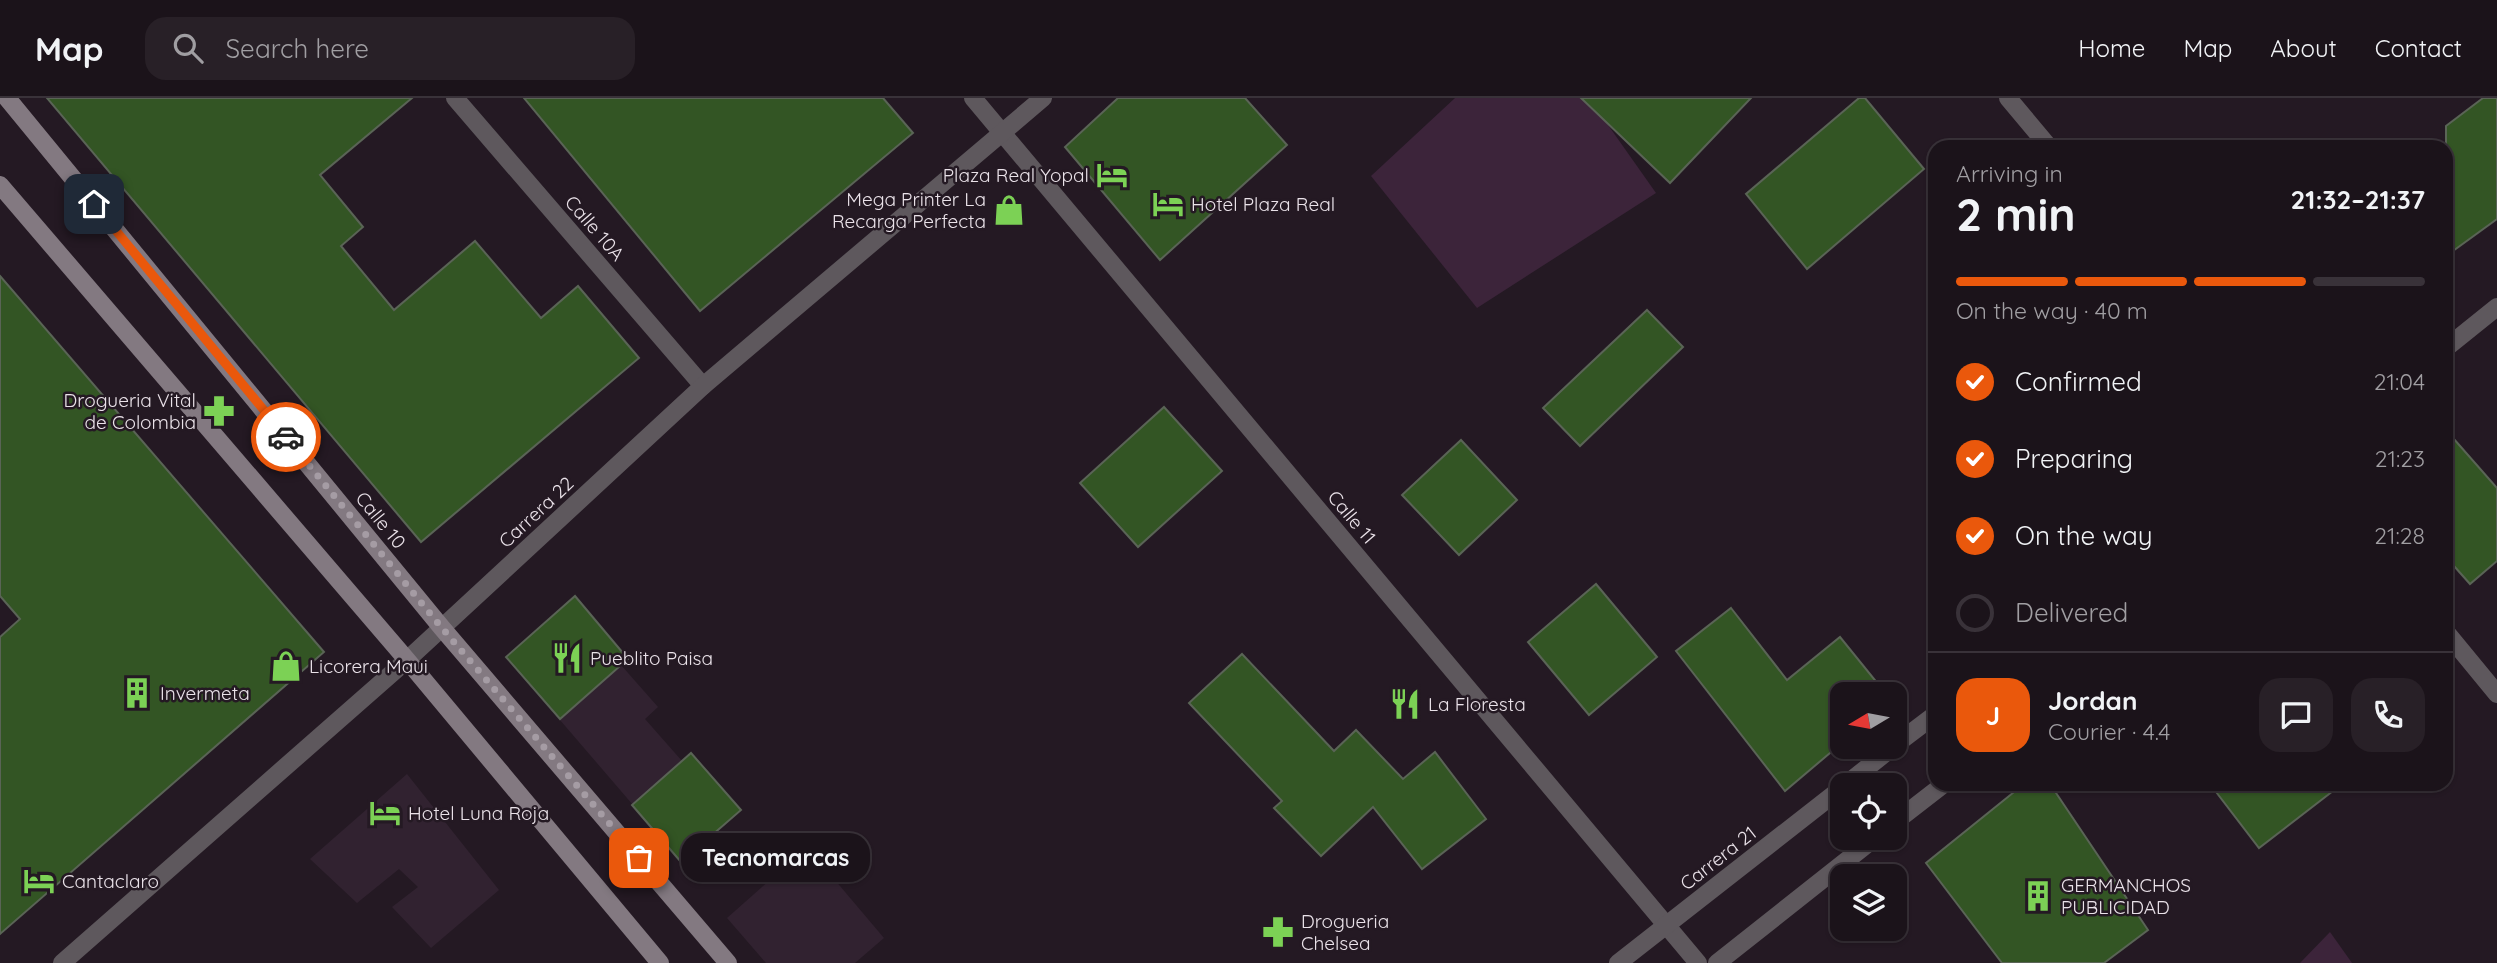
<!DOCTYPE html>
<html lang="en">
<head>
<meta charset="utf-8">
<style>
  :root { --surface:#1b131a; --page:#282027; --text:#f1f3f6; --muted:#a09ea2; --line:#393239; --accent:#ea580c }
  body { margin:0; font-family:Quicksand,sans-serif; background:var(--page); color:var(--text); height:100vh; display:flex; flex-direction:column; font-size:26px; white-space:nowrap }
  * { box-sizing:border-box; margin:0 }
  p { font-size:23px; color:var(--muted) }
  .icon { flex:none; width:38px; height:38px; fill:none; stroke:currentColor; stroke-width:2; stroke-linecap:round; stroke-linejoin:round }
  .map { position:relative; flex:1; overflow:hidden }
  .drawer { position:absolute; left:1928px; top:42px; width:525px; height:651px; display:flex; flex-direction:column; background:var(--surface); border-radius:21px; box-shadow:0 2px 5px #0004,0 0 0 2px var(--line) }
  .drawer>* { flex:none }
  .needle { width:46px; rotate:260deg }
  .controls { position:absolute; left:1830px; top:584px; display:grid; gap:14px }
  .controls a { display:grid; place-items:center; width:77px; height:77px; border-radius:14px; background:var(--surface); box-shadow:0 2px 5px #0004,0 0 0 2px var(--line); font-size:35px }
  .pin { position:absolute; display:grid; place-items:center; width:60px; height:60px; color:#fff; margin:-30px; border-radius:14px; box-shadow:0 4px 10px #0006 }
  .courier { position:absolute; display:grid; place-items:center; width:70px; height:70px; margin:-35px; border:5px solid #ea580c; border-radius:50%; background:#fff; color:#222; box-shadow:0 2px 9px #0007 }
  .bubble { position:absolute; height:49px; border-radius:21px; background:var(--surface); box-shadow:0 2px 5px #0004,0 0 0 2px var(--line); font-size:23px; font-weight:800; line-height:49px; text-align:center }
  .head em { font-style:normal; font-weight:800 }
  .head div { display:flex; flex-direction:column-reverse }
  .head { display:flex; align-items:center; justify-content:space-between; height:119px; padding:0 28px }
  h1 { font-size:46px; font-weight:800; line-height:52px }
  .bar { display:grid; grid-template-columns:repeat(4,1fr); gap:10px 7px; align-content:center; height:84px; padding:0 28px }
  .bar i { height:9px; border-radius:5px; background:var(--line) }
  .bar .active { background:var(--accent) }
  .bar p { grid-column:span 4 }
  .line { display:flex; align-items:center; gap:18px; padding:0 28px; border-top:2px solid var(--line) }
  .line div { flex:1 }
  .round { display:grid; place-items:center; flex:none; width:74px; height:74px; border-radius:21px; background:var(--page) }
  ol { padding:0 28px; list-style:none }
  li { display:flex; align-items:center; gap:21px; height:77px }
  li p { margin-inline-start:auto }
  li .icon { padding:7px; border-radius:50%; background:var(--accent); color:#fff; stroke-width:4 }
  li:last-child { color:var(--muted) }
  li i { width:38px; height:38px; border:4px solid var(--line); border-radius:50% }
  header { display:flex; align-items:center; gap:42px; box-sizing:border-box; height:98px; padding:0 35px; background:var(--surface); border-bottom:2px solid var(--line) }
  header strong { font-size:33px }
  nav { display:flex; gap:38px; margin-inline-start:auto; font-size:24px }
  .search { width:490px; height:63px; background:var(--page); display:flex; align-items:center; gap:18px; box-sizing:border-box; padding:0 24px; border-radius:21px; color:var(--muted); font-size:26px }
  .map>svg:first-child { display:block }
  .built { fill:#312230 }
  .green { fill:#3c243a }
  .building { fill:#335524; stroke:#5a6456; stroke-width:2 }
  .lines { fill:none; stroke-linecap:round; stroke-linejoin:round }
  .minor { stroke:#5e585d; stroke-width:18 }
  .secondary { stroke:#837981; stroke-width:18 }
  .done { stroke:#a59ca4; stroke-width:7; stroke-dasharray:0 12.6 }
  .route { stroke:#ea580c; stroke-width:9 }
  .labels { text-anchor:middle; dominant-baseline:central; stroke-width:5; stroke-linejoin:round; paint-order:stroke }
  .poi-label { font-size:19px; fill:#eae2e9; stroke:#241923; text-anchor:start }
  .street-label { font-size:19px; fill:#eae2e9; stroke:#241923 }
</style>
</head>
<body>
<header>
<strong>Map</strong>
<div class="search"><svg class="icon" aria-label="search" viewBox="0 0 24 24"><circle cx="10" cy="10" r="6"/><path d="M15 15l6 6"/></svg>Search here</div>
<nav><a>Home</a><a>Map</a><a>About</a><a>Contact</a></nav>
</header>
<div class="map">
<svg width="2497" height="865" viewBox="0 0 2497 865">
  <rect width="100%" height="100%" fill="#241923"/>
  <g class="built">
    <path d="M 621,567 L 658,609 L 645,621 L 682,663 L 633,707 L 560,622 Z"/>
    <path d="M 407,676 L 499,792 L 431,850 L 392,809 L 418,789 L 399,771 L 357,805 L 310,761 Z"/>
    <path d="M 807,749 L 884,840 L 855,865 L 766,865 L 727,820 Z"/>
  </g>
  <g class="green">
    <path d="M 1455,0 L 1589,0 L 1656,95 L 1477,210 L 1371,78 Z"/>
    <path d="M 2330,834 L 2352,865 L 2300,865 Z"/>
  </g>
  <g class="building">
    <path d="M 47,0 L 412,0 L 320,77 L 363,129 L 341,148 L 394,212 L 475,143 L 541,220 L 578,188 L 639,260 L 421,444 Z"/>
    <path d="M 524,0 L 883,0 L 913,35 L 700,213 Z"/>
    <path d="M 1118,0 L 1245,0 L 1287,47 L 1160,162 L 1065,49 Z"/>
    <path d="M 1581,0 L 1751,0 L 1670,85 Z"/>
    <path d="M 1859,0 L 1865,0 L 1924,71 L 1807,171 L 1746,96 Z"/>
    <path d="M 2483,0 L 2497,0 L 2497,121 L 2446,158 L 2446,28 Z"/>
    <path d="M 0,178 L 324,554 L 0,836 L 0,539 L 20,521 L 0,498 Z"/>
    <path d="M 1647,212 L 1683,249 L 1580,348 L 1543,310 Z"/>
    <path d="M 1164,309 L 1222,373 L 1138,449 L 1080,385 Z"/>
    <path d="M 2446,332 L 2497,390 L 2497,463 L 2470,486 L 2446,459 Z"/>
    <path d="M 1461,342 L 1517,402 L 1459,457 L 1402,397 Z"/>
    <path d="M 1596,486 L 1657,559 L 1589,617 L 1528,544 Z"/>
    <path d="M 575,498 L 628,561 L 560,621 L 506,559 Z"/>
    <path d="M 1731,510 L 1787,582 L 1840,539 L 1887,597 L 1843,597 L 1843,644 L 1785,693 L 1676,553 Z"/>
    <path d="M 1242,556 L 1334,653 L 1356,632 L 1403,681 L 1435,654 L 1486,721 L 1422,771 L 1373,709 L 1321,758 L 1274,710 L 1282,703 L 1189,605 Z"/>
    <path d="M 691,655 L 741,712 L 681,764 L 632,707 Z"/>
    <path d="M 2024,686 L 2050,686 L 2148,832 L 2104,865 L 2002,865 L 1926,765 Z"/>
    <path d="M 2210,686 L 2342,686 L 2259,750 Z"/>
  </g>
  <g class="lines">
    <g class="minor">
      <path d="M 455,0 L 703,288"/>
      <path d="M 973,0 L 1698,865"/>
      <path d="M 2008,0 L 2049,49"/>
      <path d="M 2446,250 L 2497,209"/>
      <path d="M 2446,534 L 2497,596"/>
      <path d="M 1895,647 L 1936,616"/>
      <path d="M 1844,688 L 1893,649"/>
      <path d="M 1895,724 L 1944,686"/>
      <path d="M 62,865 L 407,562 L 703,288 L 1043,0"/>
      <path d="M 1618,865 L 1843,689"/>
      <path d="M 1717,865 L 1875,740"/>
    </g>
    <g class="secondary">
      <path d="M 7,0 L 442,530 L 728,865"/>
      <path d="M 0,87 L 407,562 L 660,865"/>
    </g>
  </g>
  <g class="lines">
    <path class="done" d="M 286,339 L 442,530 L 639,760"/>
    <path class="route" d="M 94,106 L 286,339"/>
  </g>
  <defs>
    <symbol id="hotel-bare" viewBox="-9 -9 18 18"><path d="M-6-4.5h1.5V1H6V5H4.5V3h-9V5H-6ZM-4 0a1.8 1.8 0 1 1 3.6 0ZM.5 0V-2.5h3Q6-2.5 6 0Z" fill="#7cd155" stroke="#241923" stroke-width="2.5" paint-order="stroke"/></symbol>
    <symbol id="shop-bare" viewBox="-9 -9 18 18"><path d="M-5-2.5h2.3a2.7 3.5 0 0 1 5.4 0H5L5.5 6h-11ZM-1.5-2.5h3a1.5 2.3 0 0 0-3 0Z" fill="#7cd155" stroke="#241923" stroke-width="2.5" paint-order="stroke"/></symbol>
    <symbol id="pharmacy-bare" viewBox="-9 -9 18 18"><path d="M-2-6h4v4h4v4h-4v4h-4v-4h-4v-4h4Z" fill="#7cd155" stroke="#241923" stroke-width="2.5" paint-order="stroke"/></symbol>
    <symbol id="restaurant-bare" viewBox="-9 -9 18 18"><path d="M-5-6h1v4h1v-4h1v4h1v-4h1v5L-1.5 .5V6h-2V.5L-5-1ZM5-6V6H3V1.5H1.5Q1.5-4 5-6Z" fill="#7cd155" stroke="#241923" stroke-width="2.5" paint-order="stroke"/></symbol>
    <symbol id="building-bare" viewBox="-9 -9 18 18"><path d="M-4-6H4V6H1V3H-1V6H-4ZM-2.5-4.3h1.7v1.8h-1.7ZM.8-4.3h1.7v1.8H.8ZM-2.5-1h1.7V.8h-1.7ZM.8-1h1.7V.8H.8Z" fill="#7cd155" stroke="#241923" stroke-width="2.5" paint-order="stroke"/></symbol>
  </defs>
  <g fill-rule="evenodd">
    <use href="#hotel-bare" x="1090" y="55" width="44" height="44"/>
    <use href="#hotel-bare" x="1146" y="84" width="44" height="44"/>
    <use href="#shop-bare" x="987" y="90" width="44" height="44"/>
    <use href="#pharmacy-bare" x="197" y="291" width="44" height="44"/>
    <use href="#restaurant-bare" x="545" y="538" width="44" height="44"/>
    <use href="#shop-bare" x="264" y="546" width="44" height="44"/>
    <use href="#building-bare" x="115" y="573" width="44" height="44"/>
    <use href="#restaurant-bare" x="1383" y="584" width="44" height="44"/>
    <use href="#hotel-bare" x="363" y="693" width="44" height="44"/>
    <use href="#hotel-bare" x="17" y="761" width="44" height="44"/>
    <use href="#building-bare" x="2016" y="776" width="44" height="44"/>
    <use href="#pharmacy-bare" x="1256" y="812" width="44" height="44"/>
  </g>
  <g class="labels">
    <g class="poi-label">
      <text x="1089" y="77" text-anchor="end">Plaza Real Yopal</text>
      <text x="986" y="101" text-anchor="end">Mega Printer La<tspan x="986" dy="22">Recarga Perfecta</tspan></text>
      <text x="1191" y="106">Hotel Plaza Real</text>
      <text x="196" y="302" text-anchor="end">Drogueria Vital<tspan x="196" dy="22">de Colombia</tspan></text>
      <text x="590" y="560">Pueblito Paisa</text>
      <text x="309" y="568">Licorera Maui</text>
      <text x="160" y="595">Invermeta</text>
      <text x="1428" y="606">La Floresta</text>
      <text x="408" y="715">Hotel Luna Roja</text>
      <text x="62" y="783">Cantaclaro</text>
      <text x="2061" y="787">GERMANCHOS<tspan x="2061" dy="22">PUBLICIDAD</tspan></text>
      <text x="1301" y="823">Drogueria<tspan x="1301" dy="22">Chelsea</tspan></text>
    </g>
    <g class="street-label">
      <text transform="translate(595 130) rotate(49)">Calle 10A</text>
      <text transform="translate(536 414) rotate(-43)">Carrera 22</text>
      <text transform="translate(1352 419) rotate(50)">Calle 11</text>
      <text transform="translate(381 422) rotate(51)">Calle 10</text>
      <text transform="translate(1718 760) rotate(-38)">Carrera 21</text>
    </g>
  </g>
</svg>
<div class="controls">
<a><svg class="needle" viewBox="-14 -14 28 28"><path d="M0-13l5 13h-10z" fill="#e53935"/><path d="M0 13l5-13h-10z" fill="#a09ea2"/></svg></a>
<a><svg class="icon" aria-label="locate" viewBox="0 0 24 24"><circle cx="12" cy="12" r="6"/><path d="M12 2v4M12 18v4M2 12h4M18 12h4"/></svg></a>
<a><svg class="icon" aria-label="layers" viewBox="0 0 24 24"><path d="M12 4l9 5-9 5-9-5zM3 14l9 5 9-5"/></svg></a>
</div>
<div class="pin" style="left:639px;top:760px;background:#ea580c"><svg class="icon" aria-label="bag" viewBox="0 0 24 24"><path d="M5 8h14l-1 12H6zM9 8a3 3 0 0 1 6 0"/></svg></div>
<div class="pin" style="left:94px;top:106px;background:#1f2937"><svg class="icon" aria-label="home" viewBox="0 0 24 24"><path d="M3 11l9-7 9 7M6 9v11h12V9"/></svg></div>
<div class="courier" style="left:286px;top:339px"><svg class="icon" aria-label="car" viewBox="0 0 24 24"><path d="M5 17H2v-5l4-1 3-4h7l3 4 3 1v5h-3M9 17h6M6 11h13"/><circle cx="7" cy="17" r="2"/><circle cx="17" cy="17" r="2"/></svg></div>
<div class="bubble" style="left:681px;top:735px;width:189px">Tecnomarcas</div>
<section class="drawer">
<div class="head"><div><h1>2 min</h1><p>Arriving in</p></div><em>21:32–21:37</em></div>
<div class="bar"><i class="active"></i><i class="active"></i><i class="active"></i><i></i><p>On the way · 40 m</p></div>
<ol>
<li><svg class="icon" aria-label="check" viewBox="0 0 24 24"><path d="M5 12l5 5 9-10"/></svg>Confirmed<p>21:04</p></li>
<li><svg class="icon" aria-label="check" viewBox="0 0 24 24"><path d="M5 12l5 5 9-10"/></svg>Preparing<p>21:23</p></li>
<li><svg class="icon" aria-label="check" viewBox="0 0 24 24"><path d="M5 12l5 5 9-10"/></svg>On the way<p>21:28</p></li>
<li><i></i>Delivered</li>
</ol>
<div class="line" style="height:126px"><b class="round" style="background:var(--accent);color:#fff">J</b><div><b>Jordan</b><p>Courier · 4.4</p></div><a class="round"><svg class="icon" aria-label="chat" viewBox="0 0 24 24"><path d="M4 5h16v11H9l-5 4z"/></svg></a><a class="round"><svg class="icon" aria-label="phone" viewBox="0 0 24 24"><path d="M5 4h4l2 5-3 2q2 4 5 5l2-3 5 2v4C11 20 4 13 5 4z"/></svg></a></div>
</section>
</div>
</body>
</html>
